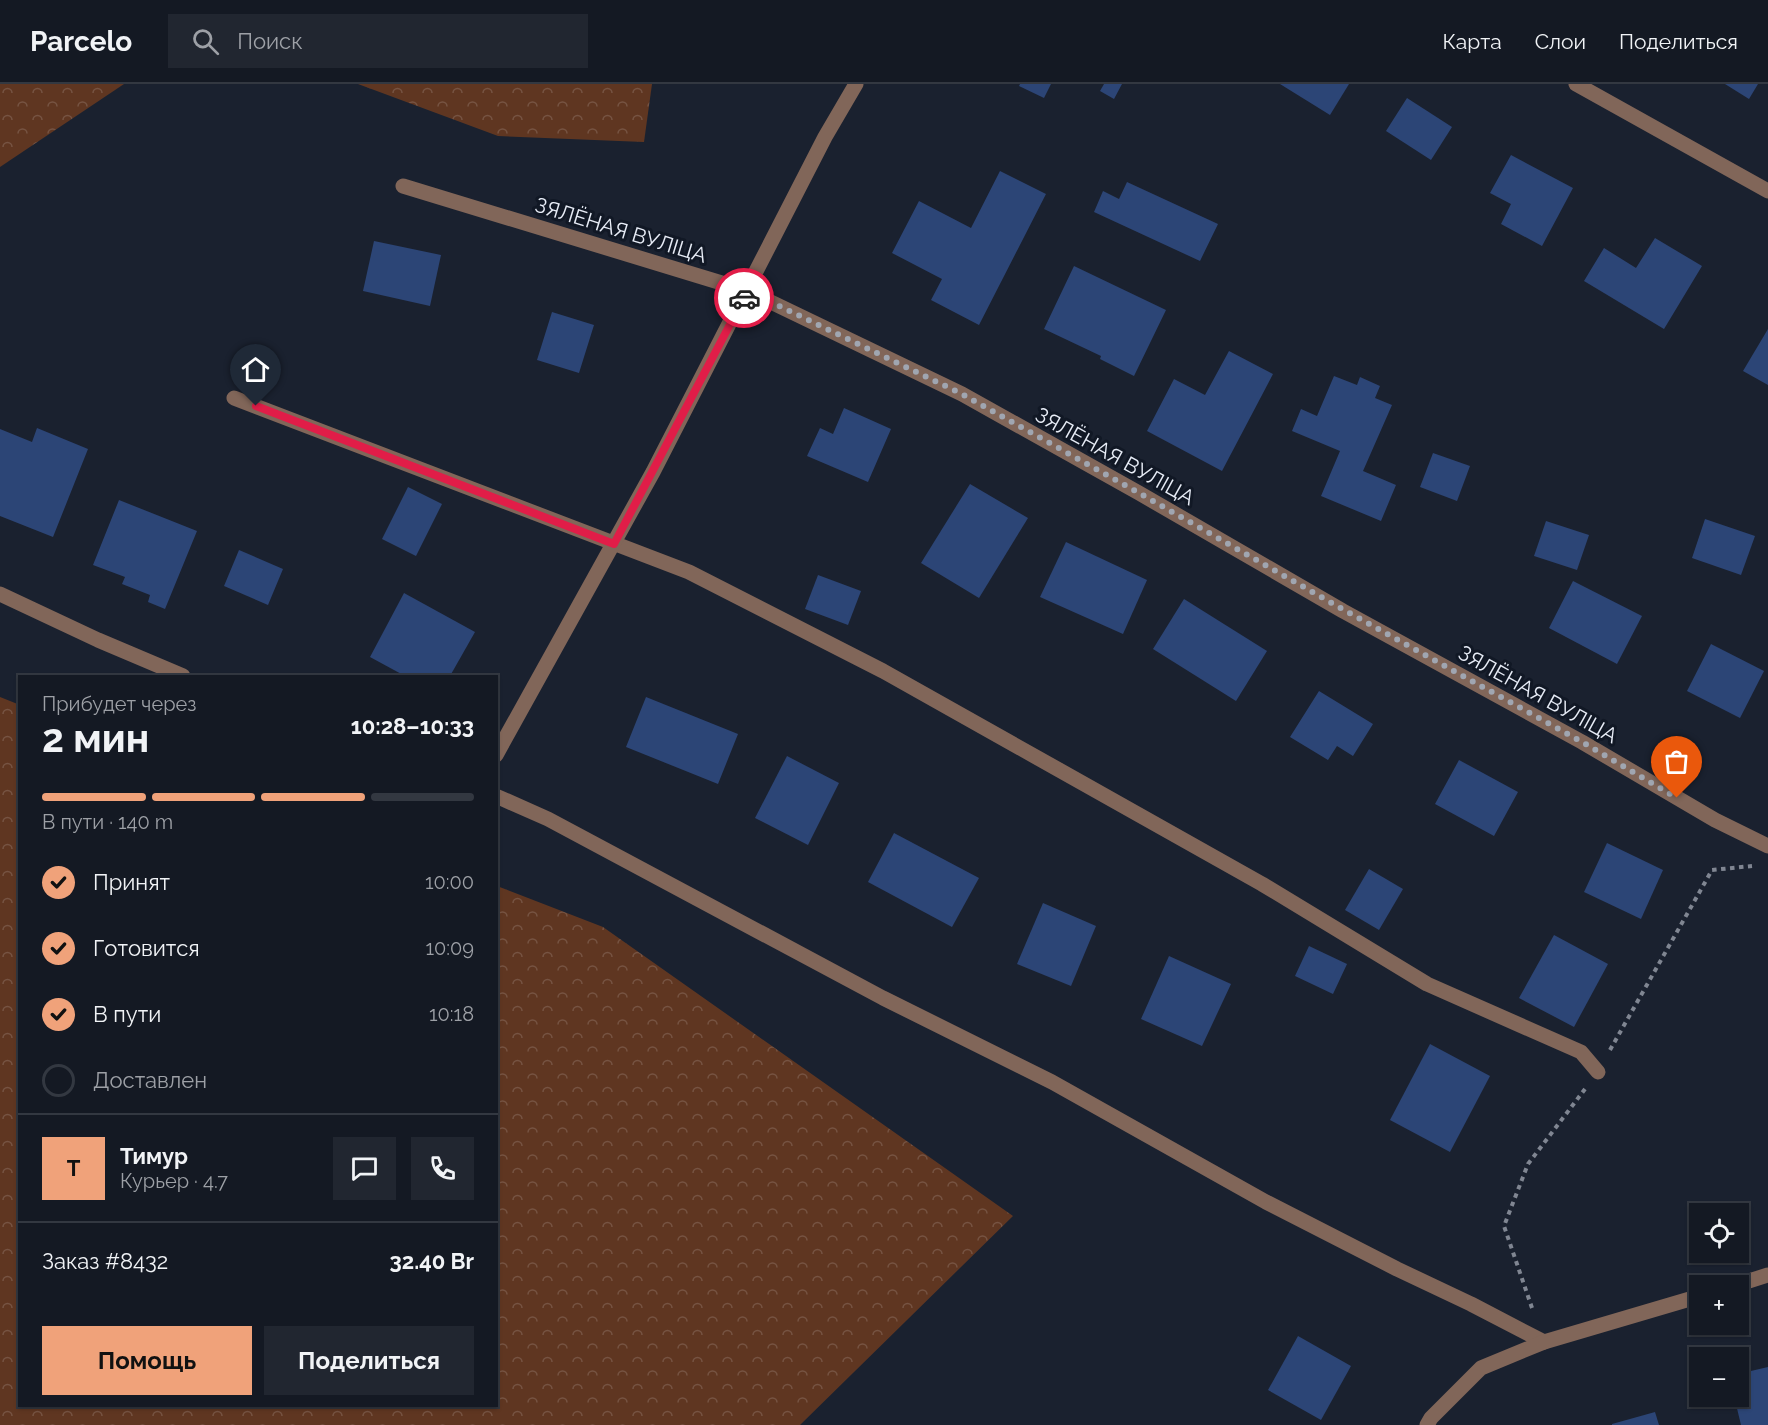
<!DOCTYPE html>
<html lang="ru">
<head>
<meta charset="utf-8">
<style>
  :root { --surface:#141923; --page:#212630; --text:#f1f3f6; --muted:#9da0a6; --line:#333841; --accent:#f0a27a }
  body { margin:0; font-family:Raleway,sans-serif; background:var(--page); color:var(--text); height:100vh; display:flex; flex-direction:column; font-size:22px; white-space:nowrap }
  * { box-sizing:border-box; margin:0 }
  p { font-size:20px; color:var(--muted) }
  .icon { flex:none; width:33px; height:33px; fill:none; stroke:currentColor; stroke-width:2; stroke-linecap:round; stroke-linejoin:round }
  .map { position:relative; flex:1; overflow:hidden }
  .details { position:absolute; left:18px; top:591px; width:480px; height:732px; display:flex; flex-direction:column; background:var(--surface); border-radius:0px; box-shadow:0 2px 4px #0004,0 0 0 2px var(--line) }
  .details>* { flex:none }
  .buttons { position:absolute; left:1689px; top:1119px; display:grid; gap:12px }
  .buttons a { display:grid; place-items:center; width:60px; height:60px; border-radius:0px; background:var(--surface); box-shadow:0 2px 4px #0004,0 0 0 2px var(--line); font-size:30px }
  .pin { position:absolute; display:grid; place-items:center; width:51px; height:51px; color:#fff; margin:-62px -26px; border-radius:50% 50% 50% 0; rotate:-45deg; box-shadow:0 0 6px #0007 }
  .pin .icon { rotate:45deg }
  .courier { position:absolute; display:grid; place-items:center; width:60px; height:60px; margin:-30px; border:4px solid #e11d48; border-radius:50%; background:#fff; color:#222; box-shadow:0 2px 8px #0007 }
  .overview em { font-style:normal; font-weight:700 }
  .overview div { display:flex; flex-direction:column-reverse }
  .overview { display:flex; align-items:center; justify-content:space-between; height:102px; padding:0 24px }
  h1 { font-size:39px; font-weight:700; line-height:45px }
  .bar { display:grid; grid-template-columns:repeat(4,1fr); gap:9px 6px; align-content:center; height:72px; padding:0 24px }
  .bar i { height:8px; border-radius:4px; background:var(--line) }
  .bar .current { background:var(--accent) }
  .bar p { grid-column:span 4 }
  .line { display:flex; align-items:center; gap:15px; padding:0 24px; border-top:2px solid var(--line) }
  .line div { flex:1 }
  .round { display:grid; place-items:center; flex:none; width:63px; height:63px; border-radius:0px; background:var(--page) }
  ol { padding:0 24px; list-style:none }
  li { display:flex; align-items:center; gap:18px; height:66px }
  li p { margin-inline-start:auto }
  li .icon { padding:6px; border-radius:50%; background:var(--accent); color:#111; stroke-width:4 }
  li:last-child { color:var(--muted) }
  li i { width:33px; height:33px; border:3px solid var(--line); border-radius:50% }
  .action { display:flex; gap:12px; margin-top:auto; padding:12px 24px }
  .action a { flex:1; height:69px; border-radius:0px; background:var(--accent); color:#111; font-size:24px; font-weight:700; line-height:69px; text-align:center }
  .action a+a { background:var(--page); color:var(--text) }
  header { display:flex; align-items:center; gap:36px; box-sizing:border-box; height:84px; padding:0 30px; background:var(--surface); border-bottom:2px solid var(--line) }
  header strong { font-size:28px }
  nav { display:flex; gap:33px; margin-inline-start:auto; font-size:21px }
  .search { width:420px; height:54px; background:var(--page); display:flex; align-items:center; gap:15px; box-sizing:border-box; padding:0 21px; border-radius:0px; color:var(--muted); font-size:22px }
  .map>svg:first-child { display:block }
  .forest { fill:url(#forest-crowns) }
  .building { fill:#2c4576 }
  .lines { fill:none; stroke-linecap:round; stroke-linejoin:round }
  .path { stroke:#808692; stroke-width:4; stroke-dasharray:4.5 4.5; stroke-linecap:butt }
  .minor { stroke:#816659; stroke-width:15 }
  .done { stroke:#a0a6b1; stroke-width:6; stroke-dasharray:0 10.8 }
  .route { stroke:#e11d48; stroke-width:8 }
  .labels { text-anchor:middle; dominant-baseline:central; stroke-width:6; stroke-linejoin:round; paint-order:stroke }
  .street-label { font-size:21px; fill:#e8edf7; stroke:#111825 }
</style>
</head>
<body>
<header>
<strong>Parcelo</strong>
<div class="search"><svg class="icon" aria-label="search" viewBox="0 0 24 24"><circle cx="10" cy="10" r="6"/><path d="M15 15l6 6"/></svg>Поиск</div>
<nav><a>Карта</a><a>Слои</a><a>Поделиться</a></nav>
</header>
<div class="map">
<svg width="1768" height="1341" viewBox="0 0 1768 1341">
  <defs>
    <pattern id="forest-crowns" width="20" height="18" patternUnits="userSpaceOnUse" patternTransform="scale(1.5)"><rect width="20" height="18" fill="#5f3621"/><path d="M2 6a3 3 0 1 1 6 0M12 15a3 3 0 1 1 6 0" fill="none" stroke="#765342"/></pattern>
  </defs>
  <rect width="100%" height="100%" fill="#1a212f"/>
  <g class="forest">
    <path d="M 0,0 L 124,0 L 0,83 Z"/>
    <path d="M 358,0 L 652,0 L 644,58 L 498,52 Z"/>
    <path d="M 0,613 L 20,621 L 20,1322 L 496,1322 L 497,802 L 603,843 L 1013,1132 L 800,1341 L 0,1341 Z"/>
  </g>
  <g class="building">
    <path d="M 1020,0 L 1051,0 L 1044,14 L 1019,2 Z"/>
    <path d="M 1104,0 L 1122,0 L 1114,15 L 1100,7 Z"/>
    <path d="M 1280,0 L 1349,0 L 1330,31 Z"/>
    <path d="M 1725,0 L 1758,0 L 1749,15 Z"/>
    <path d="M 1407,14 L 1452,43 L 1431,76 L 1386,47 Z"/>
    <path d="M 1511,71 L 1573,104 L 1542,162 L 1501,140 L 1511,120 L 1490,109 Z"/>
    <path d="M 1000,87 L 1046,110 L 979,241 L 931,216 L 942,195 L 892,169 L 919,117 L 971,144 Z"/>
    <path d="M 1127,98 L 1218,140 L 1200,177 L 1094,128 L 1103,107 L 1119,115 Z"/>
    <path d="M 1655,154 L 1702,182 L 1664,245 L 1584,197 L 1604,164 L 1636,184 Z"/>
    <path d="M 374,157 L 441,171 L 430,222 L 363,207 Z"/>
    <path d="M 1074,182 L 1166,226 L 1134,292 L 1100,275 L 1101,272 L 1044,245 Z"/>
    <path d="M 552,228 L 594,241 L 579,289 L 537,276 Z"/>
    <path d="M 1768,245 L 1768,301 L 1743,287 Z"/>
    <path d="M 1229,267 L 1273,290 L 1222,387 L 1147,347 L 1174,295 L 1205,311 Z"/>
    <path d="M 1334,292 L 1357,301 L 1360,293 L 1380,302 L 1375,314 L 1392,321 L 1363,387 L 1396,401 L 1381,437 L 1321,412 L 1340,367 L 1292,347 L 1301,325 L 1317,332 Z"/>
    <path d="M 844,324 L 891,345 L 868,398 L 807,372 L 820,344 L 833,350 Z"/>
    <path d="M 37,344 L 88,365 L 53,453 L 0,432 L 0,345 L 32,358 Z"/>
    <path d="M 1433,369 L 1470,382 L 1457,417 L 1420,403 Z"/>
    <path d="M 970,400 L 1028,434 L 979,514 L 921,479 Z"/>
    <path d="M 408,403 L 442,420 L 416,472 L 382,455 Z"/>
    <path d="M 119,416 L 197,447 L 165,525 L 148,518 L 150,511 L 122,500 L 125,493 L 93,481 Z"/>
    <path d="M 1705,435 L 1755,452 L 1741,491 L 1692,474 Z"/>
    <path d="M 1546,437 L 1589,451 L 1577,486 L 1534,472 Z"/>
    <path d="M 1066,458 L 1147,496 L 1123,550 L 1040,513 Z"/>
    <path d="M 239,466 L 283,485 L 268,521 L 224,502 Z"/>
    <path d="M 818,491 L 861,507 L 848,541 L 805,525 Z"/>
    <path d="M 1573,497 L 1642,532 L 1617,580 L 1549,544 Z"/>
    <path d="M 404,509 L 475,548 L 450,592 L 405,592 L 370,573 Z"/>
    <path d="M 1184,515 L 1267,567 L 1236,617 L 1153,565 Z"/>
    <path d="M 1711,560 L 1764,587 L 1740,634 L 1687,607 Z"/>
    <path d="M 1319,607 L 1373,640 L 1353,672 L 1337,662 L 1328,676 L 1290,653 Z"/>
    <path d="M 646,613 L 738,650 L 718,700 L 626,663 Z"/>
    <path d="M 787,672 L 839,699 L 808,761 L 755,734 Z"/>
    <path d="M 1459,676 L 1518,708 L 1494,752 L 1435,720 Z"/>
    <path d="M 894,749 L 979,794 L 952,843 L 868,798 Z"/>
    <path d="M 1607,759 L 1663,786 L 1641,835 L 1584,808 Z"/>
    <path d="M 1369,785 L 1403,805 L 1379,846 L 1345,826 Z"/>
    <path d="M 1043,819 L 1096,842 L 1071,902 L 1017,880 Z"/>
    <path d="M 1554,851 L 1608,880 L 1574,943 L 1519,914 Z"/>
    <path d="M 1309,862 L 1347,880 L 1333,910 L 1295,892 Z"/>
    <path d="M 1169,872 L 1231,900 L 1202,962 L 1141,935 Z"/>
    <path d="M 1430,960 L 1490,992 L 1450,1068 L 1390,1036 Z"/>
    <path d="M 1298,1252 L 1351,1282 L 1321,1336 L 1268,1306 Z"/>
    <path d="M 1768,1283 L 1768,1341 L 1741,1341 L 1734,1312 L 1738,1312 L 1738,1290 Z"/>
    <path d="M 1655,1328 L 1659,1341 L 1612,1341 L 1612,1340 Z"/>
  </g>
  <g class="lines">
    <g class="path">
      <path d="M 1610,966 L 1712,786 L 1752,782"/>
      <path d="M 1532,1224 L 1504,1142 L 1528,1080 L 1585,1005"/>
    </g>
    <g class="minor">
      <path d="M 1576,0 L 1768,107"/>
      <path d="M 403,102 L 748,207 L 962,310 L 1139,409 L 1343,527 L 1582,658 L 1715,736 L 1768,762"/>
      <path d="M 234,314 L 689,488 L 883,587 L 1262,800 L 1427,900 L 1581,968 L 1598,988"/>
      <path d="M 0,510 L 98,556 L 183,592"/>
      <path d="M 496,671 L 653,388 L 825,53 L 856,0"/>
      <path d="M 496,712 L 548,735 L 883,914 L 1052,998 L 1266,1118 L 1397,1185 L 1471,1220 L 1544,1258"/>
      <path d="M 1733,1202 L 1768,1191"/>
      <path d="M 1427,1341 L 1431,1334 L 1481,1284 L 1544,1258 L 1700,1212"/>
    </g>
  </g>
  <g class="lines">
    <path class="done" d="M 744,214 L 748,207 L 962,310 L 1139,409 L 1344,526 L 1582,658 L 1677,714"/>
    <path class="route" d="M 256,322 L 614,460 L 744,214"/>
  </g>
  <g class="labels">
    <g class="street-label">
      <text transform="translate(621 146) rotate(17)">ЗЯЛЁНАЯ ВУЛІЦА</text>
      <text transform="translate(1115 372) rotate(29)">ЗЯЛЁНАЯ ВУЛІЦА</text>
      <text transform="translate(1538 610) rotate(29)">ЗЯЛЁНАЯ ВУЛІЦА</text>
    </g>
  </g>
</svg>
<div class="buttons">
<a><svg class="icon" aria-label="locate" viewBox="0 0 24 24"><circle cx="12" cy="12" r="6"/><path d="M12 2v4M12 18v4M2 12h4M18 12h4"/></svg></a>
<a>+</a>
<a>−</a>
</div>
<div class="pin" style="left:1677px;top:714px;background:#ea580c"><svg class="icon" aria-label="bag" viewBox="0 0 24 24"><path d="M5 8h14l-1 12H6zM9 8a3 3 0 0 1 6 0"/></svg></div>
<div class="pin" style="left:256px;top:322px;background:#1f2937"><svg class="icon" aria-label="home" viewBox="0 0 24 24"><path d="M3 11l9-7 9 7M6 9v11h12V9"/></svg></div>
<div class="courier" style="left:744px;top:214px"><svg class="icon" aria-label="car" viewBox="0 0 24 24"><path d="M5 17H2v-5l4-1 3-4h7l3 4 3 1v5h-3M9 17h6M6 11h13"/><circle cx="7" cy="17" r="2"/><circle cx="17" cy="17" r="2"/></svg></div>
<section class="details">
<div class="overview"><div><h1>2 мин</h1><p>Прибудет через</p></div><em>10:28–10:33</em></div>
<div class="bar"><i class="current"></i><i class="current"></i><i class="current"></i><i></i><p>В пути · 140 m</p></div>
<ol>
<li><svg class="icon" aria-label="check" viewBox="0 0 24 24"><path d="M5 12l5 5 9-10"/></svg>Принят<p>10:00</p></li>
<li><svg class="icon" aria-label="check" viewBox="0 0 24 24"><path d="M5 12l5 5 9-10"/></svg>Готовится<p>10:09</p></li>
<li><svg class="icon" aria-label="check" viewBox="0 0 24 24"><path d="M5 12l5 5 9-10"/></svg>В пути<p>10:18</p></li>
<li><i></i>Доставлен</li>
</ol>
<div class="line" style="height:108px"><b class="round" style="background:var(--accent);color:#111">Т</b><div><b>Тимур</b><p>Курьер · 4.7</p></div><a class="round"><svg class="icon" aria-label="chat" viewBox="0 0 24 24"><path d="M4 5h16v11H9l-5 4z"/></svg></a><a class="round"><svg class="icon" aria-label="phone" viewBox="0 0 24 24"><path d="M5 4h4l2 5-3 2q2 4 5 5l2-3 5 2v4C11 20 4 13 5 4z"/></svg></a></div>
<div class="line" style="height:78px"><div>Заказ #8432</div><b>32.40 Br</b></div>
<div class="action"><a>Помощь</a><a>Поделиться</a></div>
</section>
</div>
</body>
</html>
